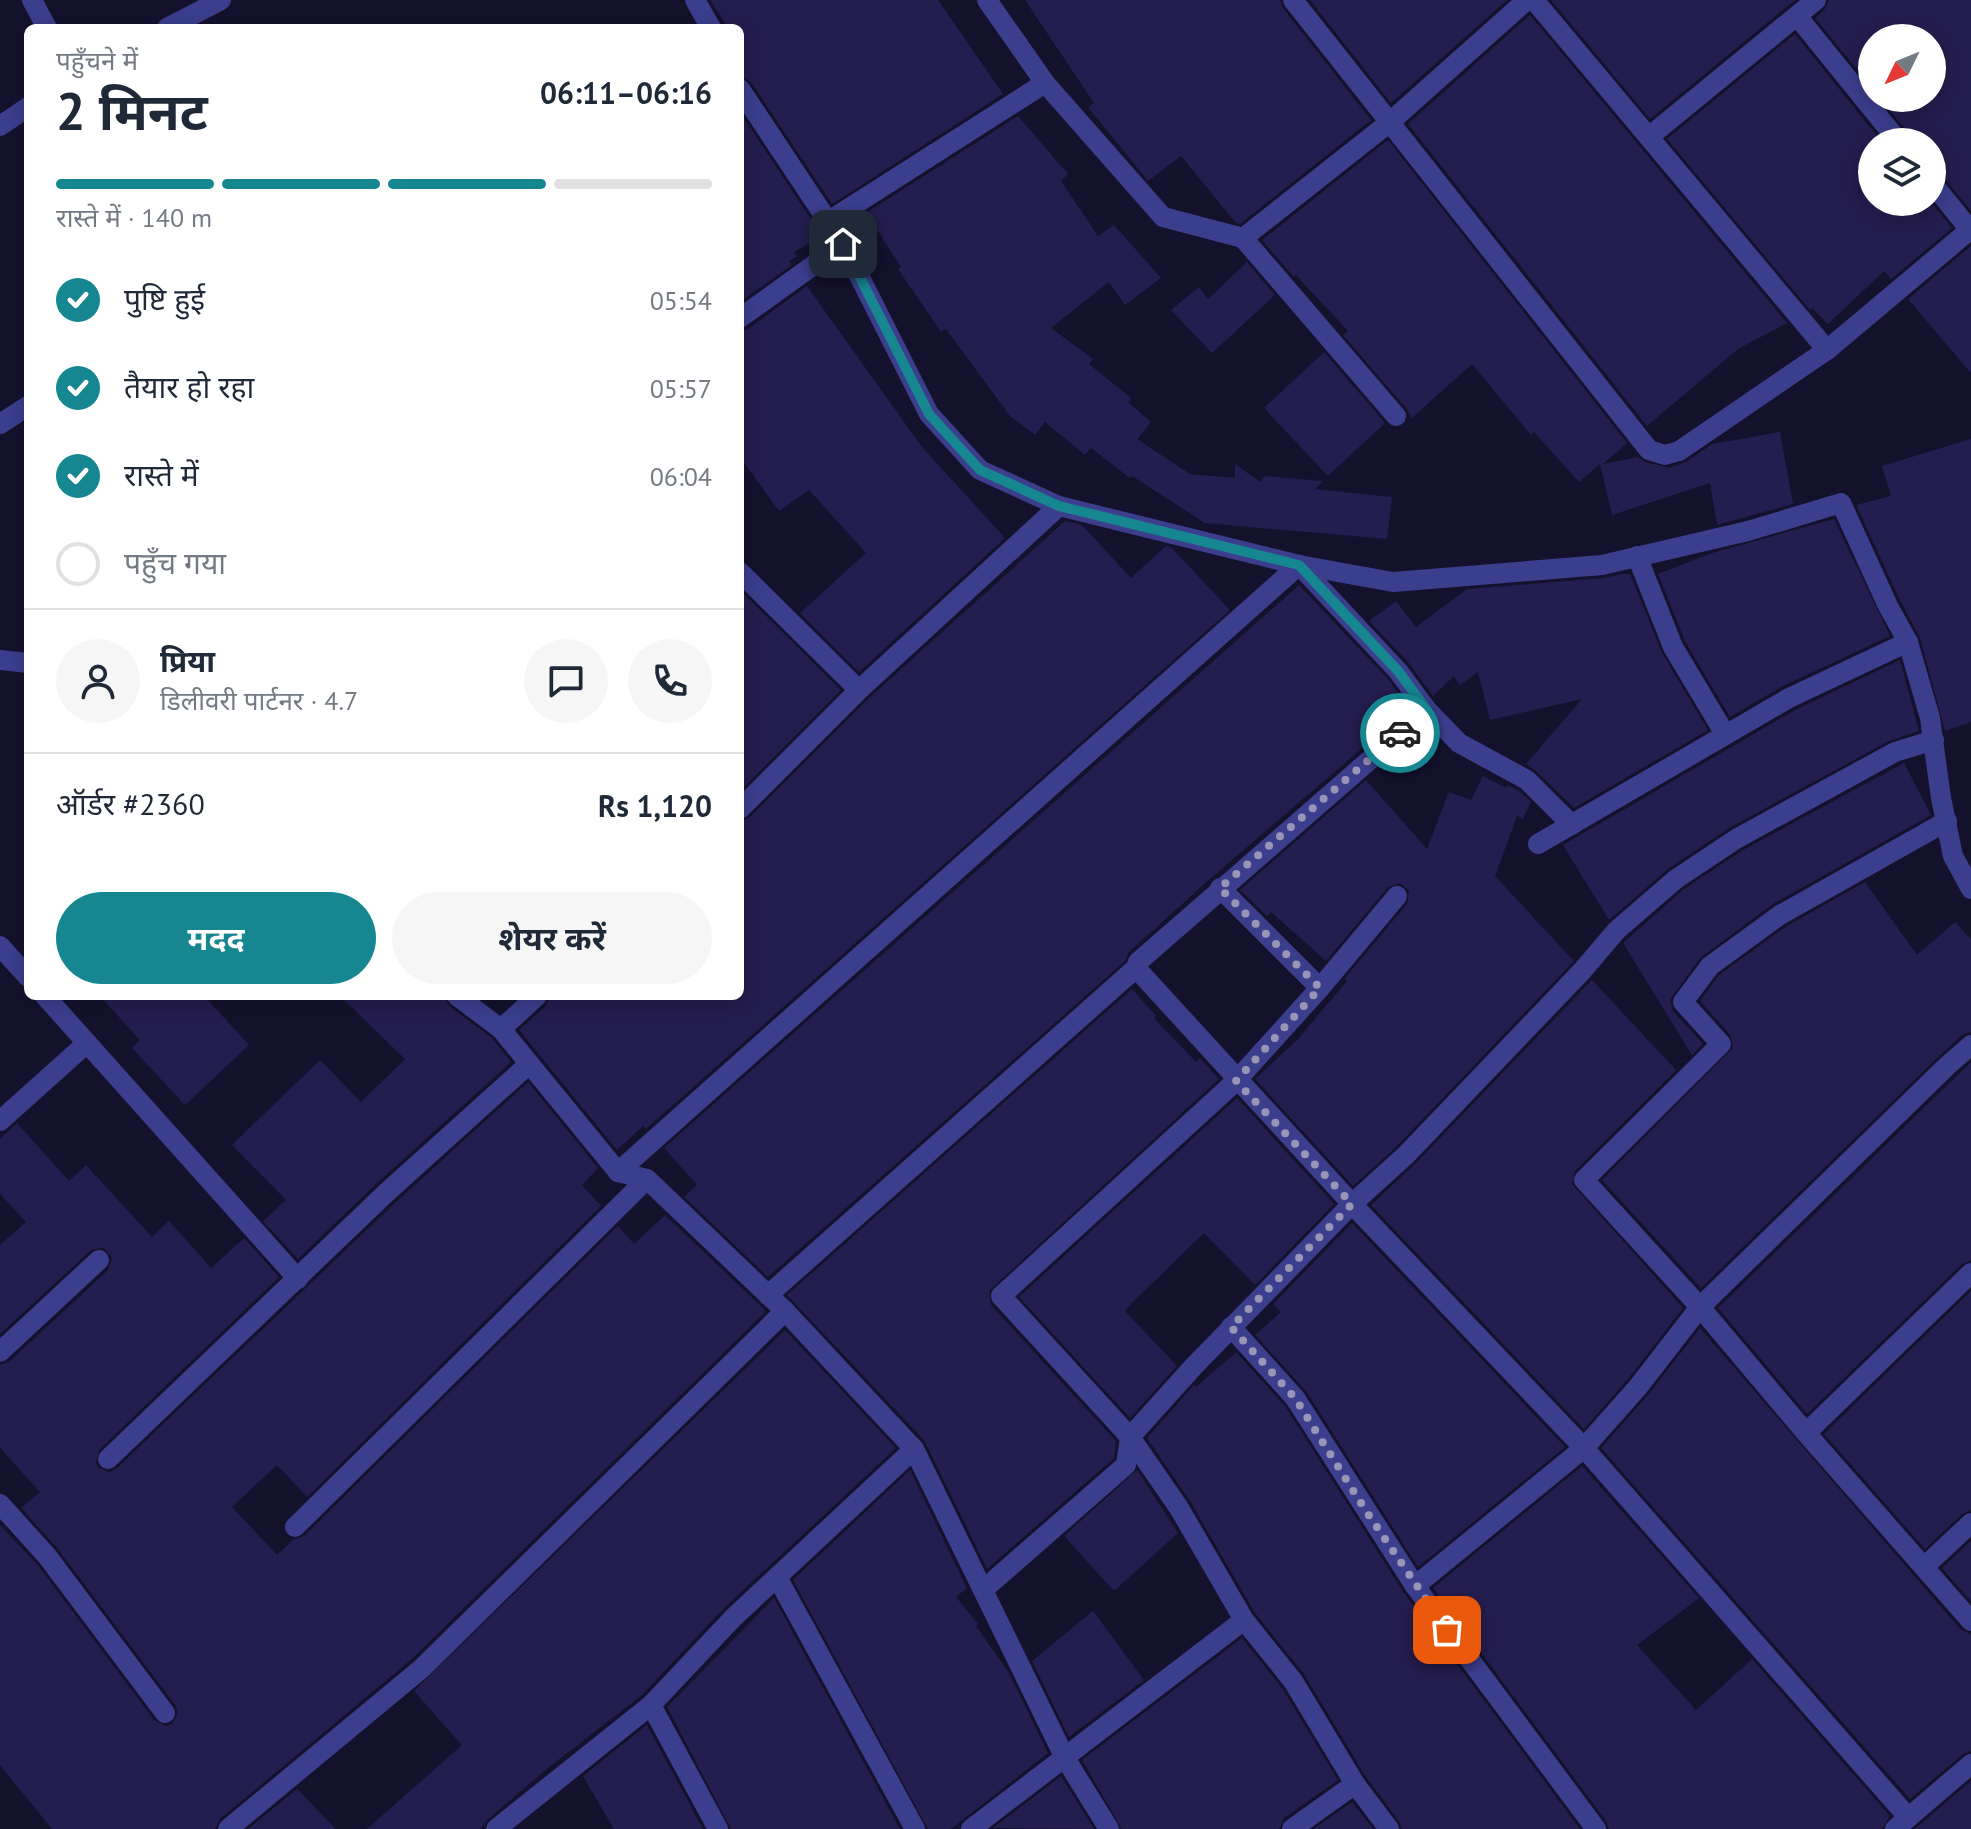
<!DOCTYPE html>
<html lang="hi">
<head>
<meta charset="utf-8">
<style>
  :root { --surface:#fff; --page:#f6f6f7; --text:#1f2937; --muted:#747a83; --line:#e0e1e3; --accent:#168691 }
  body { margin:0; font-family:"PT Sans","Noto Sans Devanagari",sans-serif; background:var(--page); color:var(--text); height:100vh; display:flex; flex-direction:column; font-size:30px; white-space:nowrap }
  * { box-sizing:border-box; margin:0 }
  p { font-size:26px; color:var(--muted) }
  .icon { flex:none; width:44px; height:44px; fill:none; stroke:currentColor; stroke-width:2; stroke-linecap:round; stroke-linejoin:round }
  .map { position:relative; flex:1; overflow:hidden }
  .side { position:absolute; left:24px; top:24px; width:720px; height:976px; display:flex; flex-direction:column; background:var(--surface); border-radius:12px; box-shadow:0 4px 20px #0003 }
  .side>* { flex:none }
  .needle { width:52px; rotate:227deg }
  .tools { position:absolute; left:1858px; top:24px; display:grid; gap:16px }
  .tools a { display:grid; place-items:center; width:88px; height:88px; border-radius:50%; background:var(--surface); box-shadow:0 4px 20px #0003; font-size:40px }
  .pin { position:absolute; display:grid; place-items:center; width:68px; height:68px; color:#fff; margin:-34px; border-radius:16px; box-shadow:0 4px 12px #0006 }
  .courier { position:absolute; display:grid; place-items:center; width:80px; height:80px; margin:-40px; border:6px solid #168691; border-radius:50%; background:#fff; color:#222; box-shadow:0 2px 10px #0007 }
  .head em { font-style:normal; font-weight:700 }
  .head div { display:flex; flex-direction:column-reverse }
  .head { display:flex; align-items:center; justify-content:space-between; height:136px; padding:0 32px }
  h1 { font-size:52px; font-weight:700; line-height:60px }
  .bar { display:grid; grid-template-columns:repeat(4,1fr); gap:12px 8px; align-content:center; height:96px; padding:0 32px }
  .bar i { height:10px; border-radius:6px; background:var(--line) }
  .bar .current { background:var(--accent) }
  .bar p { grid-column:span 4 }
  .line { display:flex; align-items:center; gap:20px; padding:0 32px; border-top:2px solid var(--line) }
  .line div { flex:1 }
  .round { display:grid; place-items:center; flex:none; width:84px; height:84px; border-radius:42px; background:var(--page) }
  ol { padding:0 32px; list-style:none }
  li { display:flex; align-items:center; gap:24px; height:88px }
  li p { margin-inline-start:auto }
  li .icon { padding:8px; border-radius:50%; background:var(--accent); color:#fff; stroke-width:4 }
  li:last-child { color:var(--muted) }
  li i { width:44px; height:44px; border:4px solid var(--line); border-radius:50% }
  .primary-button { display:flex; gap:16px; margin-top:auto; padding:16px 32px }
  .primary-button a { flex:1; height:92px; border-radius:48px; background:var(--accent); color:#fff; font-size:32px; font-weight:700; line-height:92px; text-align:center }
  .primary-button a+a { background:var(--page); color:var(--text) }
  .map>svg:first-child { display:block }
  .building { fill:#241d4f }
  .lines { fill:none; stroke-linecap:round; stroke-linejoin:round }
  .minor { stroke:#3b3e8d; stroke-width:20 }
  .done { stroke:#9896b6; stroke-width:8; stroke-dasharray:0 14.4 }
  .route { stroke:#168691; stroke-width:10 }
</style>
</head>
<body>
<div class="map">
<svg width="1971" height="1829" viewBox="0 0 1971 1829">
  <rect width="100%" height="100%" fill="#14112d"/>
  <g class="building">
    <path d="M 710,0 L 938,0 L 1003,94 L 832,204 L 751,82 L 740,76 L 740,28 L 728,28 Z"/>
    <path d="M 1025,0 L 1280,0 L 1283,8 L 1371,120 L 1240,224 L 1236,223 L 1181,156 L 1148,181 L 1088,107 L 1094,103 Z"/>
    <path d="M 1310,0 L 1507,0 L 1391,103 Z"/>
    <path d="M 1551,0 L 1795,0 L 1650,119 Z"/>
    <path d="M 1829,0 L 1971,0 L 1971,211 L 1942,175 L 1932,170 L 1932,142 L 1912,142 L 1909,134 L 1880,98 L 1932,98 L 1932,38 L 1872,38 L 1872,88 L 1815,18 L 1825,9 Z"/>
    <path d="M 1530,15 L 1787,323 L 1738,349 L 1647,426 L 1408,124 Z"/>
    <path d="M 1795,34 L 1882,142 L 1872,142 L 1872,202 L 1931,202 L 1952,228 L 1891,279 L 1884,271 L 1828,324 L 1812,308 L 1810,310 L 1667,139 Z"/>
    <path d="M 740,112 L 822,236 L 794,252 L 797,256 L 789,261 L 792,265 L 740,302 Z"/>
    <path d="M 1018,116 L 1068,174 L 1061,181 L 1098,236 L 1114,225 L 1161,278 L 1125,305 L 1109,282 L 1051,328 L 1093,359 L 1089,364 L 1131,398 L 1128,402 L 1151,422 L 1137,439 L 1190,474 L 1235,478 L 1235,464 L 1260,482 L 1265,476 L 1323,481 L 1315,489 L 1392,497 L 1387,539 L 1205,523 L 1132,476 L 1130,478 L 1091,448 L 1085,455 L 1045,422 L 1035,435 L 1010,416 L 946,329 L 941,332 L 898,269 L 901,267 L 866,213 Z"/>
    <path d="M 1388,140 L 1627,443 L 1603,464 L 1638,457 L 1645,462 L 1669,468 L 1686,462 L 1712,444 L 1780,432 L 1793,504 L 1717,525 L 1710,483 L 1612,515 L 1600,464 L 1579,482 L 1534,432 L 1531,435 L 1472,364 L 1412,418 L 1406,408 L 1343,335 L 1348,331 L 1296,275 L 1294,277 L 1262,240 Z"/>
    <path d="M 1971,246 L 1971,373 L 1908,299 Z"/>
    <path d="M 1247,262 L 1275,295 L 1212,353 L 1171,310 L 1199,287 L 1208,299 Z"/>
    <path d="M 807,286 L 922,447 L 1005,538 L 859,672 L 800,613 L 866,553 L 809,490 L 779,511 L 740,457 L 740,331 L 748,329 Z"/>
    <path d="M 1324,352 L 1385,423 L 1328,476 L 1264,408 Z"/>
    <path d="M 1971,439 L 1971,722 L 1945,731 L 1920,638 L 1900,600 L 1856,505 L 1891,496 L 1882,466 Z"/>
    <path d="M 1834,519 L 1890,636 L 1783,686 L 1730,717 L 1685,641 L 1658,574 L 1712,553 Z"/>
    <path d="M 1065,521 L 1082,525 L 1131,578 L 1166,546 L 1171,547 L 1230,610 L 646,1129 L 643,1126 L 617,1150 L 519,1030 L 546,1006 L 550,996 L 740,996 L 740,822 L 749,818 L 868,699 Z"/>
    <path d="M 1623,574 L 1630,574 L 1662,653 L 1708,730 L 1574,808 L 1536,771 L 1526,764 L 1582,699 L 1490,720 L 1478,672 L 1460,685 L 1454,676 L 1433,696 L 1408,662 L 1369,621 L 1396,601 L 1416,627 L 1467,589 L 1603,578 Z"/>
    <path d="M 1299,585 L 1388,679 L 1409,708 L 1211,878 L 1129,952 L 1125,961 L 768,1277 L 684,1197 L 697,1185 L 664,1148 Z"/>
    <path d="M 740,590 L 841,690 L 740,791 Z"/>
    <path d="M 1900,660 L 1919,731 L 1889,741 L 1729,828 L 1668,869 L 1609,920 L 1563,845 L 1795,710 Z"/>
    <path d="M 1904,763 L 1931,815 L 1773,904 L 1700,958 L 1670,1000 L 1673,1011 L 1703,1044 L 1692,1055 L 1623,943 L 1684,889 L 1743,850 Z"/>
    <path d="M 1483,776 L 1506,788 L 1508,785 L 1519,791 L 1531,802 L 1523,819 L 1517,816 L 1495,876 L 1574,961 L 1397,1146 L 1353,1186 L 1255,1079 L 1298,1039 L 1347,981 L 1345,978 L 1407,904 L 1409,891 L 1400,883 L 1388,887 L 1326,961 L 1271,912 L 1267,916 L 1240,890 L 1366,780 L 1427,849 L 1449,792 L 1471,800 Z"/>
    <path d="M 1865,882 L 1917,955 L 1955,922 L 1971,939 L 1971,1032 L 1962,1035 L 1938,1057 L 1701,1288 L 1602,1180 L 1733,1048 L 1731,1036 L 1700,1001 L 1719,975 L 1787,926 Z"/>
    <path d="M 1592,980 L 1676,1070 L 1575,1171 L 1572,1184 L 1683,1308 L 1628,1379 L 1584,1429 L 1371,1205 L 1415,1164 Z"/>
    <path d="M 1132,989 L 1156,1016 L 1154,1018 L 1196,1062 L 1200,1058 L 1219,1079 L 989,1291 L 991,1305 L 1116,1441 L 1114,1458 L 987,1569 L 924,1440 L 787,1295 Z"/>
    <path d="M 100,996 L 204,996 L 249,1045 L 185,1105 L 132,1048 L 140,1040 Z"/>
    <path d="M 340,996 L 444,996 L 449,1006 L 492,1038 L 511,1062 L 377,1183 L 298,1259 L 263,1221 L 286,1200 L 232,1145 L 320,1060 L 361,1102 L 405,1059 Z"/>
    <path d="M 1971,1062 L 1971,1260 L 1962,1264 L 1807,1414 L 1718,1308 Z"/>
    <path d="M 528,1082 L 598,1168 L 582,1185 L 601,1206 L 307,1497 L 277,1465 L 232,1507 L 277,1555 L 293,1540 L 304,1536 L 618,1226 L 634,1244 L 665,1215 L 766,1311 L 412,1659 L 220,1819 L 215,1829 L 52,1829 L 0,1765 L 0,1525 L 37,1564 L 155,1721 L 167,1726 L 173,1723 L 178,1712 L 175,1705 L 57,1548 L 21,1508 L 40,1492 L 0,1448 L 0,1365 L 9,1362 L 108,1270 L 112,1258 L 104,1248 L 91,1250 L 0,1334 L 0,1245 L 26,1222 L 0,1194 L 0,1139 L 17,1123 L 69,1181 L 86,1165 L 152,1237 L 169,1221 L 211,1268 L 244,1238 L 279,1277 L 99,1450 L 96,1463 L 99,1468 L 110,1472 L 117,1468 L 395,1203 Z"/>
    <path d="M 1237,1098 L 1334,1204 L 1255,1285 L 1204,1233 L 1132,1303 L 1125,1311 L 1177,1366 L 1130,1418 L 1019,1297 Z"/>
    <path d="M 1352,1223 L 1565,1447 L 1418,1567 L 1306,1391 L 1255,1335 L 1281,1312 L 1273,1304 Z"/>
    <path d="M 1971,1291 L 1971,1510 L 1962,1514 L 1925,1549 L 1824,1434 Z"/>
    <path d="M 1700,1328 L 1961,1630 L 1971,1634 L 1971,1751 L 1963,1754 L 1910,1799 L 1601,1448 L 1648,1395 Z"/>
    <path d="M 785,1330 L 896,1448 L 724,1608 L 642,1695 L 553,1764 L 488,1819 L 480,1829 L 367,1829 L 462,1745 L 414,1691 Z"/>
    <path d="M 1236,1352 L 1285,1406 L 1404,1593 L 1580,1829 L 1402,1829 L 1399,1821 L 1366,1777 L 1304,1674 L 1255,1613 L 1190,1501 L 1147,1438 L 1194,1385 L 1196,1387 Z"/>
    <path d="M 1582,1466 L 1699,1598 L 1637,1645 L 1696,1710 L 1752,1659 L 1890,1816 L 1882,1829 L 1609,1829 L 1606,1821 L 1433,1588 Z"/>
    <path d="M 910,1470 L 967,1588 L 956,1597 L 978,1624 L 976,1626 L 1009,1673 L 1048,1753 L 951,1829 L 928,1829 L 793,1580 Z"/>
    <path d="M 1137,1470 L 1178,1533 L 1114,1591 L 1064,1536 Z"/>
    <path d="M 1971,1541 L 1971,1601 L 1942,1568 Z"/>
    <path d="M 774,1598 L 900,1829 L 731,1829 L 667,1707 Z"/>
    <path d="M 1093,1611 L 1144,1680 L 1069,1737 L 1032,1661 Z"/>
    <path d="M 1242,1638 L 1282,1688 L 1338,1780 L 1284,1818 L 1279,1829 L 1122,1829 L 1082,1760 Z"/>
    <path d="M 647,1725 L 703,1829 L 614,1829 L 583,1776 Z"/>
    <path d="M 1061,1776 L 1094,1829 L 993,1828 Z"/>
    <path d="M 1971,1781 L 1971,1829 L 1915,1829 Z"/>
    <path d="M 297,1789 L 336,1829 L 248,1829 Z"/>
    <path d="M 1352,1802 L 1373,1829 L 1314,1829 Z"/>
  </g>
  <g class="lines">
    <g class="minor">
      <path d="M 32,0 L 47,28"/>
      <path d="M 695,0 L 711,28"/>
      <path d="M 987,0 L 1045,83 L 1163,217 L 1243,238 L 1390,122 L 1527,0"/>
      <path d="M 1293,0 L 1649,450 L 1665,455 L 1679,451 L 1827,350 L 1971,229"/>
      <path d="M 1534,0 L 1827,350"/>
      <path d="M 1797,16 L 1899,142"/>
      <path d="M 167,28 L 221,0"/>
      <path d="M 740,89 L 843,244 L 929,414 L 980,470 L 1059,506 L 1299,565 L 1393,582 L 1602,565 L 1748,531 L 1841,503 L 1888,606 L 1908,642 L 1930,718 L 1941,798 L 1953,856 L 1971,889"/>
      <path d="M 0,126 L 28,107"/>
      <path d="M 1650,136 L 1816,0"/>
      <path d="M 1932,183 L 1970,230"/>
      <path d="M 829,221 L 1045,83"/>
      <path d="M 1243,238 L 1396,416"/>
      <path d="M 740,318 L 843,244"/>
      <path d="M 0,424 L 28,406"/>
      <path d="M 1637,556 L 1673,647 L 1725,734"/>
      <path d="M 1299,565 L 1398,671 L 1427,710 L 1459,743 L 1527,780 L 1572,825"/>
      <path d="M 740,572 L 859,690"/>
      <path d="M 0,660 L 28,663"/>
      <path d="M 740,809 L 859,690 L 1059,506"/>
      <path d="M 1947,821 L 1780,915 L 1710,966 L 1683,1002 L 1721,1044 L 1584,1180 L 1700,1307 L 1806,1433 L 1971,1621"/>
      <path d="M 1538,844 L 1789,698 L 1908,642"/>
      <path d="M 1220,888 L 1320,988"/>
      <path d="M 0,946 L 28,977"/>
      <path d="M 1136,968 L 1352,1204 L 1584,1448 L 1908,1817"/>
      <path d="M 45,996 L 298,1279"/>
      <path d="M 457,996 L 501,1029 L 618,1172 L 647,1179 L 785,1311 L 914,1449 L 1065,1758 L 1109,1829"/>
      <path d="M 501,1029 L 537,996"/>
      <path d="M 0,1121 L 87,1043"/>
      <path d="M 618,1172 L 1299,565"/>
      <path d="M 768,1295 L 1136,968 L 1138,962 L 1427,710"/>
      <path d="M 1231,1327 L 1295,1398 L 1415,1586 L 1596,1829"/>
      <path d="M 0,1352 L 99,1260"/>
      <path d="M 1806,1433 L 1971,1273"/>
      <path d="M 108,1459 L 386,1193 L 529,1064"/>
      <path d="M 0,1504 L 47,1556 L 165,1713"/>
      <path d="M 295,1527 L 647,1179"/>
      <path d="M 1924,1567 L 1971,1523"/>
      <path d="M 777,1577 L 915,1829"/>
      <path d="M 1415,1586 L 1584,1448 L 1638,1387 L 1700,1307 L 1947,1066 L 1971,1045"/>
      <path d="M 983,1590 L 1126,1465 L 1130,1437 L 1194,1366 L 1352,1204 L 1406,1155 L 1582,971 L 1617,930 L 1676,879 L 1736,839 L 1895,752 L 1934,740"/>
      <path d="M 651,1705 L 718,1829"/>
      <path d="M 228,1829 L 421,1669 L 785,1311"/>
      <path d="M 496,1829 L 651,1705 L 733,1618 L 914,1449"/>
      <path d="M 971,1829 L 1244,1620"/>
      <path d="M 1292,1829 L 1355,1784"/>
      <path d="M 1389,1829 L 1355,1784 L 1293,1681 L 1244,1620 L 1179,1508 L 1130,1437 L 1001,1296 L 1236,1081 L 1320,988 L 1397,896"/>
      <path d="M 1895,1829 L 1971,1764"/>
    </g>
  </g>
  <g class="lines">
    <path class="done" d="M 1400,733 L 1220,888 L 1320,988 L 1236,1081 L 1352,1204 L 1231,1327 L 1295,1398 L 1366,1511 L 1447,1630"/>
    <path class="route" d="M 843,244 L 929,414 L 980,470 L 1059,506 L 1299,565 L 1398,671 L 1427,710 L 1400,733"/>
  </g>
</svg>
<div class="tools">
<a><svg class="needle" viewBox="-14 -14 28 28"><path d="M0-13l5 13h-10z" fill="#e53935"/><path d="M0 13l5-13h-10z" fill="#747a83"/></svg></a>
<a><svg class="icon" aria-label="layers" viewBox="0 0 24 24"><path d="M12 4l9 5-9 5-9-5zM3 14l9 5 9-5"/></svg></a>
</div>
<div class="pin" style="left:1447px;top:1630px;background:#ea580c"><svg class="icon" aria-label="bag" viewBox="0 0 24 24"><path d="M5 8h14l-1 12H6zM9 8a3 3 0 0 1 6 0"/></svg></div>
<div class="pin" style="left:843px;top:244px;background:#1f2937"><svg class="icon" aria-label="home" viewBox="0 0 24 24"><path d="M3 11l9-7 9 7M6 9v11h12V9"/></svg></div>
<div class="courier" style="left:1400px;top:733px"><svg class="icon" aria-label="car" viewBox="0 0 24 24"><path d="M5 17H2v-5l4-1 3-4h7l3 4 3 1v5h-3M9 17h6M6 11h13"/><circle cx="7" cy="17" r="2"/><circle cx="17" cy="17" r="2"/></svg></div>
<section class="side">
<div class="head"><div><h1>2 मिनट</h1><p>पहुँचने में</p></div><em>06:11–06:16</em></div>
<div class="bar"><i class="current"></i><i class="current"></i><i class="current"></i><i></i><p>रास्ते में · 140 m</p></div>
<ol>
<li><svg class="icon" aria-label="check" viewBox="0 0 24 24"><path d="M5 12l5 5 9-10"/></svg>पुष्टि हुई<p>05:54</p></li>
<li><svg class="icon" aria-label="check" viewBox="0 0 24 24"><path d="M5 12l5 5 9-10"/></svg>तैयार हो रहा<p>05:57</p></li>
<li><svg class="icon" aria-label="check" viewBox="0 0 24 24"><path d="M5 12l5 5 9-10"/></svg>रास्ते में<p>06:04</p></li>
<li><i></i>पहुँच गया</li>
</ol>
<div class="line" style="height:144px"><a class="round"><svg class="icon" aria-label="person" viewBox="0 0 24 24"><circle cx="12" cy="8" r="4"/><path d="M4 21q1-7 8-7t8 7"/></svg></a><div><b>प्रिया</b><p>डिलीवरी पार्टनर · 4.7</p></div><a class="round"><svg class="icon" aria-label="chat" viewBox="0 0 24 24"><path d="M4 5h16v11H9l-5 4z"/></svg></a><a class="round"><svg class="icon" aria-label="phone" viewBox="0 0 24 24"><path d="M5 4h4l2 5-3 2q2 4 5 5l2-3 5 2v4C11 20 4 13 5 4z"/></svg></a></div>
<div class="line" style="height:104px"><div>ऑर्डर #2360</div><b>Rs 1,120</b></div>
<div class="primary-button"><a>मदद</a><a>शेयर करें</a></div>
</section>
</div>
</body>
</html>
